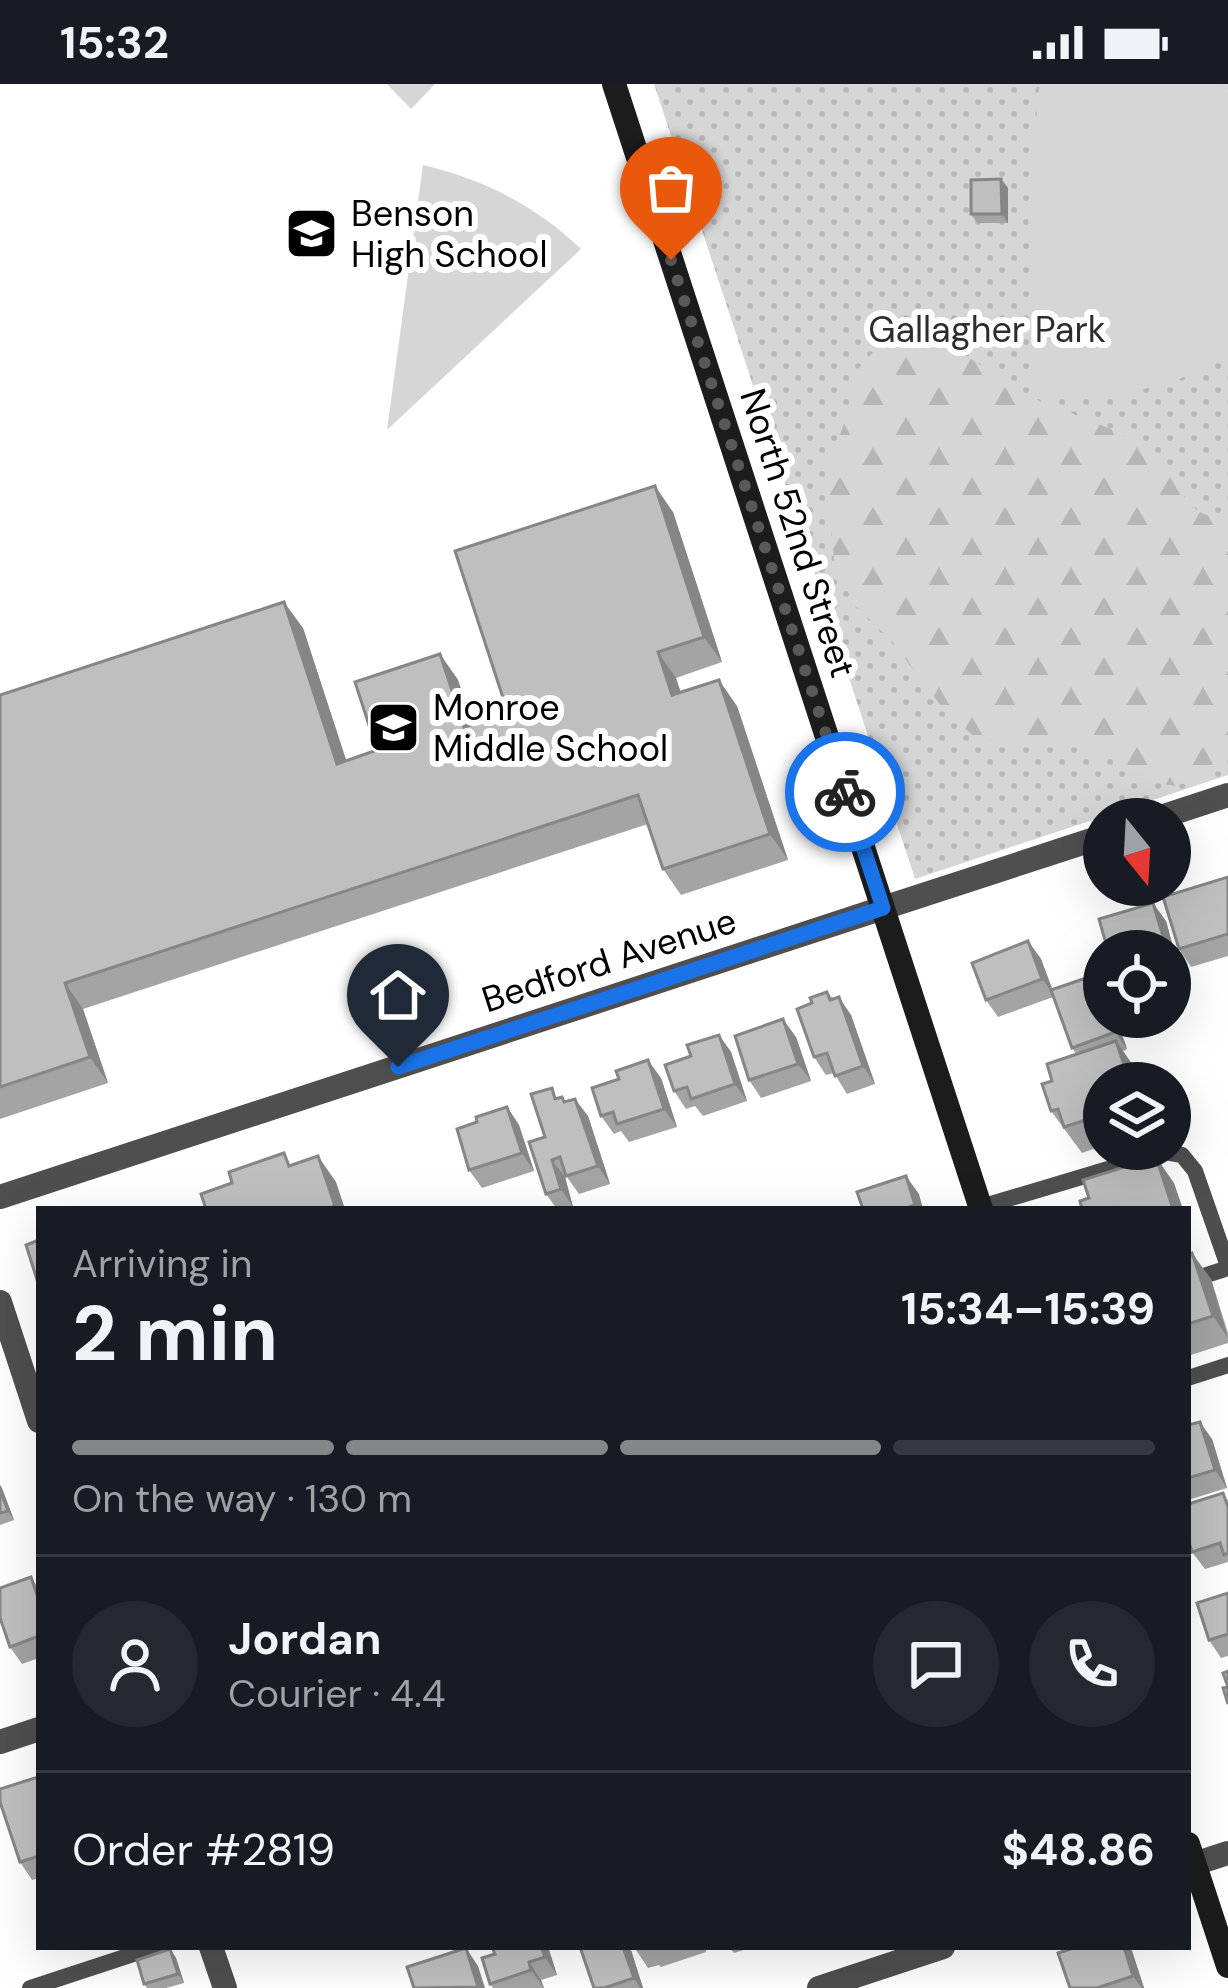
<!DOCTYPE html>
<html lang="en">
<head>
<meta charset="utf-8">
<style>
  :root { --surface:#171b24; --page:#242831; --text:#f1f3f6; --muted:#9ea1a6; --line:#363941; --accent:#858687 }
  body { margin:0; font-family:"DM Sans",sans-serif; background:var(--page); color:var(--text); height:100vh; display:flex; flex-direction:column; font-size:45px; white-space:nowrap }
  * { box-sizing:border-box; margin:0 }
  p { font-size:39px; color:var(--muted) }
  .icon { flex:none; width:66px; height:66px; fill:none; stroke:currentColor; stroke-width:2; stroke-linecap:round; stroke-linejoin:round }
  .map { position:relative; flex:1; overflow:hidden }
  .panel { position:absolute; left:36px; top:1122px; width:1155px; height:744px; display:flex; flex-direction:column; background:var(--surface); border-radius:0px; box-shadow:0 12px 48px #0002 }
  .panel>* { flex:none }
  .needle { width:78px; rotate:162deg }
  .controls { position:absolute; left:1083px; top:714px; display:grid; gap:24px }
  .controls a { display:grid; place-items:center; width:108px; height:108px; border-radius:50%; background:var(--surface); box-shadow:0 12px 48px #0002; font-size:60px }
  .pin { position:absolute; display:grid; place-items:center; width:102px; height:102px; color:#fff; margin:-123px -51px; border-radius:50% 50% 50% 0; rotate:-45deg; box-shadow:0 0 12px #0007 }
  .pin .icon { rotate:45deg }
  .courier { position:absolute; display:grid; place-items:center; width:120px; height:120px; margin:-60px; border:9px solid #1a73e8; border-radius:50%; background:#fff; color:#222; box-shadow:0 3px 15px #0007 }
  .head em { font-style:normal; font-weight:700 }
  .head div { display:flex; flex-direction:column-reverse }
  .head { display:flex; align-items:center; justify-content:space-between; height:204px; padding:0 36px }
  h1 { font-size:78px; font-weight:700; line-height:90px }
  .bar { display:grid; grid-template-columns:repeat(4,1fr); gap:18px 12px; align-content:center; height:144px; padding:0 36px }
  .bar i { height:15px; border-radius:9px; background:var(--line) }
  .bar .active { background:var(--accent) }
  .bar p { grid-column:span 4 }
  .line { display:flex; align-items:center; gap:30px; padding:0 36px; border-top:3px solid var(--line) }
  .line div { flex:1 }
  .round { display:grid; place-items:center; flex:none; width:126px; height:126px; border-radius:63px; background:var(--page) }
  .status { display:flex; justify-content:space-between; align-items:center; height:84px; padding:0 60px; background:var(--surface); direction:ltr }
  .status svg { height:33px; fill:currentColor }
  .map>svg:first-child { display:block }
  .grass { fill:url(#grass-dots) }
  .forest { fill:url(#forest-firs) }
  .garden { fill:#d6d6d6 }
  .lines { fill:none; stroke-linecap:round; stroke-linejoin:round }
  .service { stroke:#4f4f4f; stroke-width:16 }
  .minor { stroke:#4f4f4f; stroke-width:24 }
  .tertiary { stroke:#4f4f4f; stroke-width:24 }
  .secondary { stroke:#1c1c1c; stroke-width:24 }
  .wall { fill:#a4a4a4 }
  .shaded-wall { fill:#868686 }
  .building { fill:#bfbfbf; stroke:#868686; stroke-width:3 }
  .done { stroke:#595959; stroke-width:12; stroke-dasharray:0 21.6 }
  .route { stroke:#1a73e8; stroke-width:15 }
  .labels { text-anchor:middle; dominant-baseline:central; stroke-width:12; stroke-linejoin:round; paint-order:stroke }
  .poi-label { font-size:36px; fill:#000; stroke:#fff; text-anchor:start }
  .park-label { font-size:36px; fill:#2d2d2d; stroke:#fff }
  .street-label { font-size:36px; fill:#000; stroke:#fff }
</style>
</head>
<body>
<div class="status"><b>15:32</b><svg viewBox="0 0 49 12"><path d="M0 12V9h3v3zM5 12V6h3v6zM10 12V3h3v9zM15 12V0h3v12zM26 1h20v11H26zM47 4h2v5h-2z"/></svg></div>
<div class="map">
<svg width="1228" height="1904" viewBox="0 0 1228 1904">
  <defs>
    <pattern id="grass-dots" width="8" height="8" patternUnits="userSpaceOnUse" patternTransform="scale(3)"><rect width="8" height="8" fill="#d6d6d6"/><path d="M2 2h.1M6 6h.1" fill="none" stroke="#b6b6b6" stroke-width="1.8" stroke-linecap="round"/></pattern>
    <pattern id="forest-firs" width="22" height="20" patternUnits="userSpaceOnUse" patternTransform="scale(3)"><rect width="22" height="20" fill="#d6d6d6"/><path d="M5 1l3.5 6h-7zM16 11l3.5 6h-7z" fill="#b6b6b6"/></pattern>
  </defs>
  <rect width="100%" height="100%" fill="#fff"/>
  <path class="grass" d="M 654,0 L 1228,0 L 1228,691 L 915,795 Z"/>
  <path class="forest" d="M 902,252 C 914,254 928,254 939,258 C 971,270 997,296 1027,311 C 1072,333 1124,342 1160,378 C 1184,402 1185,437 1228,433 L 1228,658 L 1204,694 L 1175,702 L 1145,696 L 1114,676 L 1079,663 L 979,656 L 948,631 L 890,555 L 854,521 L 834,476 L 826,388 L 846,334 L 855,288 L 876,265 Z"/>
  <g class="garden">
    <path d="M 387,0 L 435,0 L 411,25 Z"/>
    <path d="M 1044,0 L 1212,0 L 1228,5 L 1228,272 C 1169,306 1101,319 1034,310 L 1028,130 L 1039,4 Z"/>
    <path d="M 423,81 C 485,96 535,121 581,165 L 387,346 Z"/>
  </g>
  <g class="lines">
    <g class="service">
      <path d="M 981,1123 L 1165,1068 L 1182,1071 L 1195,1087 L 1228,1182"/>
      <path d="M 1188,1197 L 1228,1184"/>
      <path d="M 1188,1294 L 1228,1281"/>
      <path d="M 30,1904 L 155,1863"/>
    </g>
    <g class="minor">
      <path d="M 1155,735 L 1228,711"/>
      <path d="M 883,824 L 1104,752"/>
      <path d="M 0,1218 L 39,1337"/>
      <path d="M 0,1658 L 39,1645"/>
      <path d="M 1188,1782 L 1228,1769"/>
      <path d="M 211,1863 L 225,1904"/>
      <path d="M 819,1904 L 943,1863"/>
    </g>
    <path class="tertiary" d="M 0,1113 L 883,824"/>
    <g class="secondary">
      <path d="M 614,0 L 981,1125"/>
      <path d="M 1188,1760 L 1228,1882"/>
    </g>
  </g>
  <g class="wall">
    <path d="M 1001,95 L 1008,104 L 1008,139 L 977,139 L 971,130 Z"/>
    <path d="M 673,428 L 722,578 L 676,594 L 681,609 L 737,622 L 788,776 L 681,811 L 663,785 L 648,740 L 83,925 L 108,999 L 0,1035 L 0,611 L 303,544 L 346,677 L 377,666 L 440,570 L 458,596 L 473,640 L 508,629 Z"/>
    <path d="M 1228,793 L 1228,872 L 1191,883 L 1179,865 Z"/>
    <path d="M 1166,837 L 1177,877 L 1170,879 L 1170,867 L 1108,867 Z"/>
    <path d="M 1028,857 L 1041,875 L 1052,906 L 1095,891 L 1104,904 L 1104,933 L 1116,933 L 1127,965 L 1123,967 L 1134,983 L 1104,999 L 1104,1061 L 1082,1069 L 1051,1027 L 1052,997 L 1076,970 L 1072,964 L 1053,913 L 998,933 L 986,916 Z"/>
    <path d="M 827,908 L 833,915 L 851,931 L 875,1000 L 847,1010 L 834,989 L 826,991 L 814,973 L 812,919 Z"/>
    <path d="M 719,951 L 731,968 L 747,1017 L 703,1032 L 695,1022 L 686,1025 L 674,1007 L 691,972 Z"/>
    <path d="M 796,953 L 811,997 L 761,1014 L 749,996 Z"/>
    <path d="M 661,994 L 677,1043 L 629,1058 L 621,1047 L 614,1050 L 601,1032 Z"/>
    <path d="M 559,1014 L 588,1032 L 610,1100 L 579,1110 L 567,1093 L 565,1093 L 573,1123 L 567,1125 L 557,1125 L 546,1110 L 545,1053 Z"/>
    <path d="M 507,1023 L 519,1041 L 534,1087 L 482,1104 L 469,1086 L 477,1038 Z"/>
    <path d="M 1188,1171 L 1211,1195 L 1228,1249 L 1228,1259 L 1188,1272 Z"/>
    <path d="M 1188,1341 L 1212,1355 L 1227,1404 L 1188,1416 Z"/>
    <path d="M 0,1401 L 14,1436 L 0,1441 Z"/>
    <path d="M 1228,1415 L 1228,1478 L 1205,1485 L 1192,1468 Z"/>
    <path d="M 31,1493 L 39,1505 L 39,1574 L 22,1580 L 10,1563 Z"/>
    <path d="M 1228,1509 L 1228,1572 L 1221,1574 L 1209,1556 Z"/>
    <path d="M 39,1694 L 39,1794 L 32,1796 L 20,1778 Z"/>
    <path d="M 492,1863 L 548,1863 L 557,1891 L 541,1896 L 544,1904 L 493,1904 L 490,1900 L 495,1870 Z"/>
    <path d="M 630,1863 L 643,1904 L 594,1904 Z"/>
    <path d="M 634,1863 L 705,1863 L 706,1868 L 661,1883 L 659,1881 L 648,1884 Z"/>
    <path d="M 729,1863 L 750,1863 L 750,1864 L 734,1869 Z"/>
    <path d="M 170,1865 L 176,1874 L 184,1899 L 166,1904 L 147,1904 L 144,1900 Z"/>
    <path d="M 1132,1867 L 1144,1904 L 1070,1904 Z"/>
  </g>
  <g class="shaded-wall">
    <path d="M 1001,95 L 1008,104 L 1008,139 L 1002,130 Z"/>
    <path d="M 655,402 L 673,428 L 722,578 L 704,553 Z"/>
    <path d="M 284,518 L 303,544 L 356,706 L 337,680 Z"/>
    <path d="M 658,568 L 676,594 L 690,637 L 672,611 Z"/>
    <path d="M 440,570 L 458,596 L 482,669 L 464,643 Z"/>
    <path d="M 719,596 L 737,622 L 788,776 L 770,750 Z"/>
    <path d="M 1153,819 L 1166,837 L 1177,877 L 1165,859 Z"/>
    <path d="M 1028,857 L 1041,875 L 1055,912 L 1042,895 Z"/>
    <path d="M 65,899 L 83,925 L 108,999 L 90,973 Z"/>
    <path d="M 839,913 L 851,931 L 875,1000 L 863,982 Z"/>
    <path d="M 1110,933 L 1116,933 L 1127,965 L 1115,948 Z"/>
    <path d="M 783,935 L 796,953 L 811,997 L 798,980 Z"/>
    <path d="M 719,951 L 731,968 L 747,1017 L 735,1000 Z"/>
    <path d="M 1116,957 L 1134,983 L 1139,999 L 1130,999 Z"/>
    <path d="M 648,976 L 661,994 L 677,1043 L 664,1025 Z"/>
    <path d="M 575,1015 L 588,1032 L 610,1100 L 598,1082 Z"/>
    <path d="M 507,1023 L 519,1041 L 534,1087 L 522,1069 Z"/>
    <path d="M 318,1072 L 336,1098 L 345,1125 L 337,1125 L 335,1122 Z"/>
    <path d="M 1156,1073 L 1174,1099 L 1183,1125 L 1173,1125 Z"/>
    <path d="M 552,1076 L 565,1093 L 573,1123 L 561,1105 Z"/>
    <path d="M 906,1092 L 919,1110 L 923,1125 L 918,1125 L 915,1121 Z"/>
    <path d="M 1192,1169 L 1211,1195 L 1228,1254 L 1213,1232 Z"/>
    <path d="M 1200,1338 L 1212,1355 L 1227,1404 L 1215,1386 Z"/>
    <path d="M 0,1401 L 2,1404 L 14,1436 L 8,1427 L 0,1406 Z"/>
    <path d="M 541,1863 L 548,1863 L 557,1891 L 545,1873 Z"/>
    <path d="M 623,1863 L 630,1863 L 643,1904 L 640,1904 L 634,1894 Z"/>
    <path d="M 1124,1863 L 1129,1863 L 1132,1867 L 1144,1904 L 1142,1904 L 1133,1892 Z"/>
    <path d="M 466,1864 L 478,1882 L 485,1904 L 479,1904 Z"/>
    <path d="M 170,1865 L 176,1874 L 184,1899 L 178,1890 Z"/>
    <path d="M 529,1878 L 541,1896 L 544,1904 L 531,1886 Z"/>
  </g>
  <g class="building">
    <path d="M 1001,95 L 1002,130 L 971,130 L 971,96 Z"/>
    <path d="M 655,402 L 704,553 L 658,568 L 672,611 L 719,596 L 770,750 L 663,785 L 638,711 L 65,899 L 90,973 L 0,1003 L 0,611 L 284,518 L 337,680 L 377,666 L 355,598 L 440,570 L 464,643 L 508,629 L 455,467 Z"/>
    <path d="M 1228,793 L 1228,850 L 1179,865 L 1163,813 Z"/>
    <path d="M 1153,819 L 1165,859 L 1138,867 L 1108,867 L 1099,835 Z"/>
    <path d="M 1028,857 L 1042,895 L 986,916 L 972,879 Z"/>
    <path d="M 1095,891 L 1104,917 L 1104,933 L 1110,933 L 1115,948 L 1072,964 L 1051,906 Z"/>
    <path d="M 827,908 L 830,916 L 839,913 L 863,982 L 835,992 L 827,969 L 814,973 L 797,925 L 812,919 L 810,914 Z"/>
    <path d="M 783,935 L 798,980 L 749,996 L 735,952 Z"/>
    <path d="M 719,951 L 735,1000 L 691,1015 L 687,1003 L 674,1007 L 665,981 L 691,972 L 687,961 Z"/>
    <path d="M 1116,957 L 1130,999 L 1104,999 L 1104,1030 L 1064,1043 L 1058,1025 L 1051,1027 L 1042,1000 L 1052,997 L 1047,980 Z"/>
    <path d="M 648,976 L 664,1025 L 617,1040 L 613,1028 L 601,1032 L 592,1004 L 619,995 L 616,987 Z"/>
    <path d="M 552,1004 L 555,1015 L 562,1013 L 564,1018 L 575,1015 L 598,1082 L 566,1092 L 560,1073 L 552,1076 L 561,1105 L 546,1110 L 529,1058 L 545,1053 L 531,1010 Z"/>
    <path d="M 507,1023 L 522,1069 L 469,1086 L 457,1045 L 477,1038 L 476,1033 Z"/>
    <path d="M 284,1069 L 289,1082 L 318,1072 L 335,1122 L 325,1125 L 206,1125 L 201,1110 L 232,1099 L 229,1088 Z"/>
    <path d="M 1156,1073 L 1173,1125 L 1082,1125 L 1080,1117 L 1089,1114 L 1083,1096 Z"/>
    <path d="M 906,1092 L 915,1121 L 903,1125 L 863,1125 L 857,1108 Z"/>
    <path d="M 39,1156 L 39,1202 L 26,1161 Z"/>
    <path d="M 1192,1169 L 1213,1232 L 1188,1240 L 1188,1171 Z"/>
    <path d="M 1200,1338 L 1215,1386 L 1188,1394 L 1188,1341 Z"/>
    <path d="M 0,1406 L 8,1427 L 0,1429 Z"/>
    <path d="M 1223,1409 L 1228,1423 L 1228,1469 L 1224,1471 L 1220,1459 L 1192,1468 L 1188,1454 L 1188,1420 Z"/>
    <path d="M 31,1493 L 39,1517 L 39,1552 L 10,1563 L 0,1534 L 0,1504 Z"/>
    <path d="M 1228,1509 L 1228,1550 L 1209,1556 L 1197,1519 Z"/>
    <path d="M 1228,1587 L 1228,1620 L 1223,1604 L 1228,1603 L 1223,1589 Z"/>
    <path d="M 38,1693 L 39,1772 L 20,1778 L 0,1718 L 0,1705 Z"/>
    <path d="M 492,1863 L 541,1863 L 545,1873 L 529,1878 L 531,1886 L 490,1900 L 482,1874 L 495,1870 Z"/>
    <path d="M 580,1863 L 623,1863 L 634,1894 L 604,1904 L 594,1904 Z"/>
    <path d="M 1077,1863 L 1124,1863 L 1133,1892 L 1097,1904 L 1070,1904 L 1058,1869 Z"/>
    <path d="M 466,1864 L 478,1903 L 414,1904 L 407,1883 Z"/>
    <path d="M 170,1865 L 178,1890 L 144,1900 L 137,1876 Z"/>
  </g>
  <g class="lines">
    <path class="done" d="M 671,176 L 845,708"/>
    <path class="route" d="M 398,983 L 883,824 L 845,708"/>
  </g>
  <defs>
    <symbol id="school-square" viewBox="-11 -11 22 22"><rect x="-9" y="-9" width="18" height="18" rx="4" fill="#000" stroke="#fff"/><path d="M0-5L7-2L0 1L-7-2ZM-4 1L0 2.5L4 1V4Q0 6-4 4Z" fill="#fff"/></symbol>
  </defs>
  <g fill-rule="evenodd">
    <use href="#school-square" x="282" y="120" width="59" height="59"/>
    <use href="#school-square" x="364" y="614" width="59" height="59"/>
  </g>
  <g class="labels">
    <g class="poi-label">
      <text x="351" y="129">Benson<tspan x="351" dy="41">High School</tspan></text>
      <text x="433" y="623">Monroe<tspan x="433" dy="41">Middle School</tspan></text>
    </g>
    <g class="park-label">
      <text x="987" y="245">Gallagher Park</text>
    </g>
    <g class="street-label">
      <text transform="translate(798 449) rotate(72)">North 52nd Street</text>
      <text transform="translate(609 876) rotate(-18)">Bedford Avenue</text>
    </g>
  </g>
</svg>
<div class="controls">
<a><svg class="needle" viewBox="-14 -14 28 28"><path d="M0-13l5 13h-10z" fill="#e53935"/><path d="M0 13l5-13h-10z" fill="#9ea1a6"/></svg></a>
<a><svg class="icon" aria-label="locate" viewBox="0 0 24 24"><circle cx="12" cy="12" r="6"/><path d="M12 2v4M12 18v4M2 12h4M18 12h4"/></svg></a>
<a><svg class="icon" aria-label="layers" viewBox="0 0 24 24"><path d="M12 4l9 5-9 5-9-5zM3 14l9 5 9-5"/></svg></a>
</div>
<div class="pin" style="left:671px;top:176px;background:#ea580c"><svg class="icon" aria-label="bag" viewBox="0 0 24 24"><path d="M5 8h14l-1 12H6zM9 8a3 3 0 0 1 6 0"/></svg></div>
<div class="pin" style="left:398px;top:983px;background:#1f2937"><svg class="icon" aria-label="home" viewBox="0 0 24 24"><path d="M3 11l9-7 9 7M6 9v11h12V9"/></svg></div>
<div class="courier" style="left:845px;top:708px"><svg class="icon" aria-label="bike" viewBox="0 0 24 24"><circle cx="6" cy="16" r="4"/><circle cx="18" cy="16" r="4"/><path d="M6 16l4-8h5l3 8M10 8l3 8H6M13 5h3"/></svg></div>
<section class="panel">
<div class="head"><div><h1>2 min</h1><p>Arriving in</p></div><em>15:34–15:39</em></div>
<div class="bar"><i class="active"></i><i class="active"></i><i class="active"></i><i></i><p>On the way · 130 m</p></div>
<div class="line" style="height:216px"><a class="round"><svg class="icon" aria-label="person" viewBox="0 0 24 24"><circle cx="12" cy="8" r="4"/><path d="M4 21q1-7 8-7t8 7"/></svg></a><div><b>Jordan</b><p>Courier · 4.4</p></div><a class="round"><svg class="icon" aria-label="chat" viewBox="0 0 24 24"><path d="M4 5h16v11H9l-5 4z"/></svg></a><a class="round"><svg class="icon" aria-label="phone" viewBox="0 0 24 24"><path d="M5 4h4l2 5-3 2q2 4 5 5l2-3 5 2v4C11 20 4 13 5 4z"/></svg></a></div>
<div class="line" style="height:156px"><div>Order #2819</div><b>$48.86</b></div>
</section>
</div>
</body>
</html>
